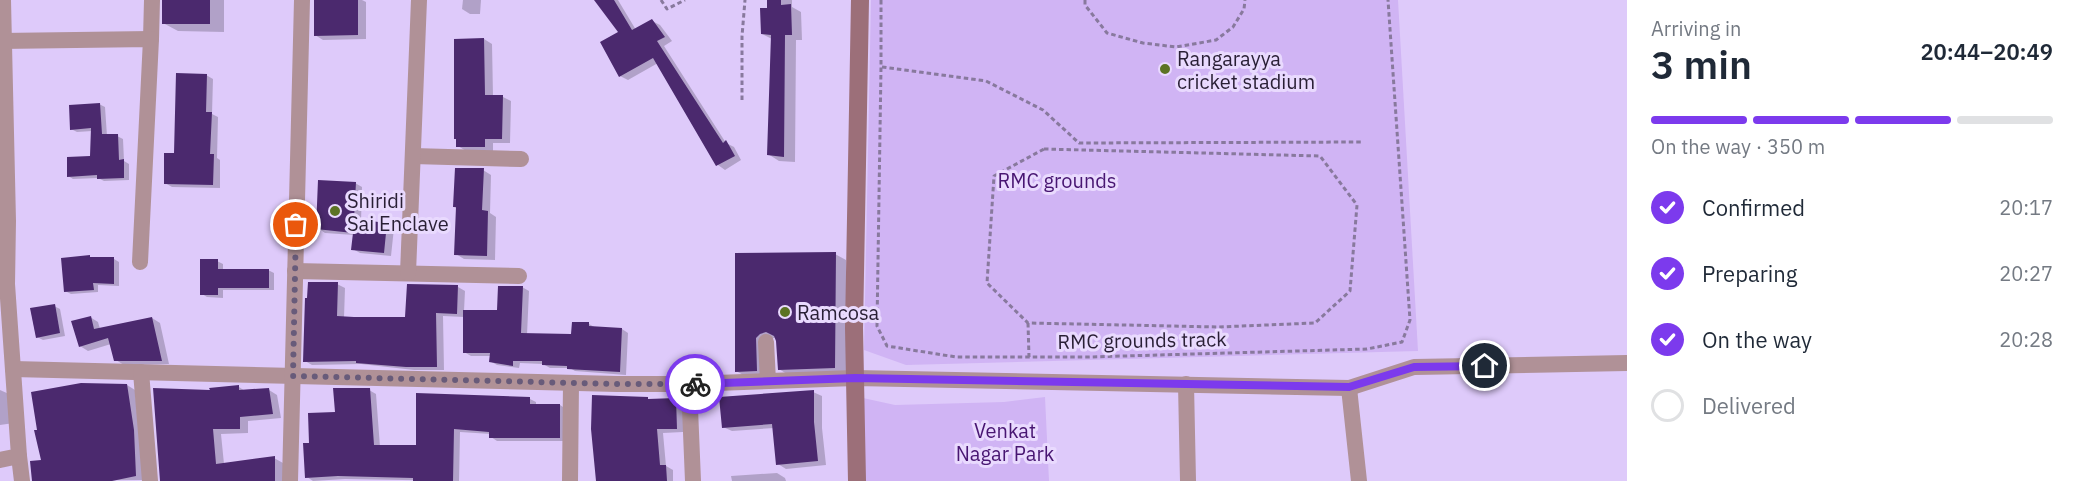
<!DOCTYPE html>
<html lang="en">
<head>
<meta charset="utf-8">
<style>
  :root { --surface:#fff; --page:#f2f2f3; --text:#1f2937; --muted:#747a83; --line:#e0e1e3; --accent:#7c3aed }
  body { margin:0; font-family:"IBM Plex Sans",sans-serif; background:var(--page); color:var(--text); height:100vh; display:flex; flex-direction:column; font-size:22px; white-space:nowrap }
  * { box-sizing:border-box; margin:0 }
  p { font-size:20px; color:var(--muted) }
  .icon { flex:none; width:33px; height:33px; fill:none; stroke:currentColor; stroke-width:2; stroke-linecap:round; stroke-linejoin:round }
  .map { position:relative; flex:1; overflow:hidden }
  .details { display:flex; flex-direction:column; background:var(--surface); width:450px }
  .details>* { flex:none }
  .pin { position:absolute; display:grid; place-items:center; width:51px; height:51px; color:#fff; margin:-26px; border:3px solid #fff; border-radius:50%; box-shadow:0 2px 6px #0007 }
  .courier { position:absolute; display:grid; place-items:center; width:60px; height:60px; margin:-30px; border:4px solid #7c3aed; border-radius:50%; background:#fff; color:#222; box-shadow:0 2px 8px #0007 }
  .overview em { font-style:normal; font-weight:600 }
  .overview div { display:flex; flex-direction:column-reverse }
  .overview { display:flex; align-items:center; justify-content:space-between; height:102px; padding:0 24px }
  h1 { font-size:39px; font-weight:600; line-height:45px }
  .bar { display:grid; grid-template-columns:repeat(4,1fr); gap:9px 6px; align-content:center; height:72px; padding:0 24px }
  .bar i { height:8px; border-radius:4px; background:var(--line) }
  .bar .active { background:var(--accent) }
  .bar p { grid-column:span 4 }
  ol { padding:0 24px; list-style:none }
  li { display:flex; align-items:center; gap:18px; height:66px }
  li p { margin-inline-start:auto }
  li .icon { padding:6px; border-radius:50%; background:var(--accent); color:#fff; stroke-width:4 }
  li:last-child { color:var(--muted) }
  li i { width:33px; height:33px; border:3px solid var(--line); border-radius:50% }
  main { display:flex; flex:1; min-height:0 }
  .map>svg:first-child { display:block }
  .green { fill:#d0b4f4 }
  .shadow { fill:#0003 }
  .building { fill:#4b296e }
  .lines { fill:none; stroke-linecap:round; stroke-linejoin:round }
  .path { stroke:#88799d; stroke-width:3; stroke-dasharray:4.5 3; stroke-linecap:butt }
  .street { stroke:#b09197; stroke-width:16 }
  .secondary { stroke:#9c6f79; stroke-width:18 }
  .done { stroke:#685b7a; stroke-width:6; stroke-dasharray:0 10.8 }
  .route { stroke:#7c3aed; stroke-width:8 }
  .poi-dot { fill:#5c7324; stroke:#e9dafe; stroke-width:2 }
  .labels { text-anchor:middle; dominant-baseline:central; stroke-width:6; stroke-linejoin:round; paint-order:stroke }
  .poi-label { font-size:20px; fill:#291f35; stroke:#e9dafe; text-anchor:start }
  .park-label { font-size:20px; fill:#481672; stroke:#e9dafe }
  .street-label { font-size:20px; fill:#291f35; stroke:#e9dafe }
</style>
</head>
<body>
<main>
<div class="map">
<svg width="1627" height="481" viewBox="0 0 1627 481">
  <rect width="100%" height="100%" fill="#decafa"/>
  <g class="green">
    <path d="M 871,0 L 1398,0 L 1418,351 L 906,365 L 864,350 Z"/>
    <path d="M 1045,397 L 1049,481 L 864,481 L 863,398 L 895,405 L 1004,402 Z"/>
  </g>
  <g class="shadow">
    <path d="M 164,0 L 224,0 L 224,32 L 178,31 L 163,23 Z"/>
    <path d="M 315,0 L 362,0 L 366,2 L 366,39 L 323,40 L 315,35 Z"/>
    <path d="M 463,0 L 481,0 L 480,14 L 470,14 L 462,9 Z"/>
    <path d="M 596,0 L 618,0 L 636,30 L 652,21 L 660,25 L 672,41 L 664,46 L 726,143 L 734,147 L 741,160 L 725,170 L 718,165 L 658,63 L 628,80 L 620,76 L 621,32 Z"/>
    <path d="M 768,0 L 792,0 L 792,7 L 801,12 L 802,40 L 796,40 L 795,162 L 779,161 L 768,154 L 772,39 L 762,34 L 769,9 Z"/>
    <path d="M 484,39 L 492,44 L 493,96 L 503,97 L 511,101 L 510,143 L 493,143 L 493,151 L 466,151 L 458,146 Z"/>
    <path d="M 206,75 L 213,79 L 212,114 L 218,117 L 217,158 L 220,160 L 220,188 L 172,187 L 165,183 Z"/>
    <path d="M 99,104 L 105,107 L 107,136 L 117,136 L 123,139 L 124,161 L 129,164 L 129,180 L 104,181 L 98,178 L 73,179 L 68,176 L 92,157 L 92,131 L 77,132 L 71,129 Z"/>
    <path d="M 483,170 L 491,175 L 490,213 L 496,217 L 495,260 L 464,259 L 456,254 L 458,209 L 454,207 Z"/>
    <path d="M 355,183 L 362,187 L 361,222 L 386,224 L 394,228 L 391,256 L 360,253 L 353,249 L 354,235 L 325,233 L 318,228 Z"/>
    <path d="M 737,254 L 835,254 L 846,260 L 846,374 L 790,376 L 779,369 L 777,337 L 771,339 L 767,376 L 747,377 L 736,371 Z"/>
    <path d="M 90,257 L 114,259 L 119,262 L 119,286 L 98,285 L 98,292 L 71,294 L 65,291 Z"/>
    <path d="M 217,261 L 223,264 L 223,270 L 268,270 L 274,273 L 274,290 L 223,290 L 223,298 L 207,297 L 202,294 Z"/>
    <path d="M 337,284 L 345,288 L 344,318 L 407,319 L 458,287 L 465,291 L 464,311 L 499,311 L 522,287 L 529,291 L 527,335 L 572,336 L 589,324 L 596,328 L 622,329 L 628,333 L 626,375 L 575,371 L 570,368 L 550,368 L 543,364 L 520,363 L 519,368 L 497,365 L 490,361 L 491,356 L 471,356 L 464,352 L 464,317 L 443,316 L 444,370 L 414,370 L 361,364 L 312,365 L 305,361 Z"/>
    <path d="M 54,306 L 60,309 L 65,336 L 43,340 L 37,337 Z"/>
    <path d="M 90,317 L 98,322 L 100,329 L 152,318 L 160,323 L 169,364 L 124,365 L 116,360 L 111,344 L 88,351 L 80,346 Z"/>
    <path d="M 127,385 L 135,390 L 143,480 L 33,481 L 43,462 Z"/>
    <path d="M 239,387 L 245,391 L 269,390 L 277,395 L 281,418 L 248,421 L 248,433 L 221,434 L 224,464 L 274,458 L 283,463 L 283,481 L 162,481 L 211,392 Z"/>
    <path d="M 0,390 L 9,394 L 14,423 L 0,425 Z"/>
    <path d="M 369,390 L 376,394 L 380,447 L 418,447 L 418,395 L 530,399 L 536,402 L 536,405 L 560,405 L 566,409 L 566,441 L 497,441 L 491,437 L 491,434 L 460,432 L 459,481 L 345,479 L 313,481 L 307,477 L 311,444 L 337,413 Z"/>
    <path d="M 813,392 L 822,396 L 822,428 L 826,465 L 786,469 L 778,464 L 774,428 L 732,431 L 723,427 Z"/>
    <path d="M 648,399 L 676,399 L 683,403 L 683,432 L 663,433 L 666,466 L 673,470 L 673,481 L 598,481 Z"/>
    <path d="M 777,473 L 785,478 L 786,481 L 732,481 L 731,476 Z"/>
  </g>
  <g class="building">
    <rect x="162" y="0" width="48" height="24"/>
    <path d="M 314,0 L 358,0 L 358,35 L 314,36 Z"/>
    <path d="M 594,0 L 614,0 L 632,30 L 652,19 L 665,37 L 657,41 L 723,143 L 726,140 L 735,156 L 716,166 L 653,58 L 619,77 L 600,42 L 618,32 Z"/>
    <path d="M 767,0 L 781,0 L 781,5 L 791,4 L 792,35 L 785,35 L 784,157 L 767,155 L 771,35 L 761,34 L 760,8 L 767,8 Z"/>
    <path d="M 484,38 L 485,95 L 503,95 L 502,139 L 485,139 L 485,147 L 456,147 L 456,139 L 454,139 L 454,39 Z"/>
    <path d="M 176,73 L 207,74 L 206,112 L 212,112 L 210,154 L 214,154 L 213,185 L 164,184 L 164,153 L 174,153 Z"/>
    <path d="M 100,103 L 102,134 L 118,134 L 119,160 L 124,159 L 124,178 L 97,179 L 97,175 L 67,177 L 67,157 L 90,156 L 91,128 L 70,130 L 69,105 Z"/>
    <path d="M 455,168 L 484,168 L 482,210 L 488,211 L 487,256 L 454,255 L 456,207 L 453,207 Z"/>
    <path d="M 318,180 L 356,182 L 354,219 L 387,223 L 384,253 L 351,250 L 353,233 L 316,229 Z"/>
    <path d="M 836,252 L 835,368 L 778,370 L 776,341 L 774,336 L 766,332 L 760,334 L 756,338 L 757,371 L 735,372 L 735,253 Z"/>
    <path d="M 90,255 L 90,257 L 114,257 L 114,284 L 93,283 L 94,290 L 64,292 L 61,258 Z"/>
    <path d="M 200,259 L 218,259 L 218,269 L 269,269 L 269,288 L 218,288 L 218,295 L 200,295 Z"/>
    <path d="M 308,282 L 338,282 L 337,316 L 354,317 L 405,317 L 407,284 L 458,285 L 457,314 L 436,313 L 437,367 L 406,367 L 356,363 L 356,361 L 303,362 L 305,298 L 307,298 Z"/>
    <path d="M 498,286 L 523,286 L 521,333 L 571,334 L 572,322 L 589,322 L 589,326 L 622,328 L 620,372 L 567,369 L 567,366 L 542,365 L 542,361 L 513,361 L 513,366 L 489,362 L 490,353 L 463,353 L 463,310 L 497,310 Z"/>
    <path d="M 55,304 L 60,333 L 36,338 L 30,308 Z"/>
    <path d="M 91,316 L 94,329 L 152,317 L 162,361 L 114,361 L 108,338 L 79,347 L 71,321 Z"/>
    <path d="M 81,383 L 127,384 L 134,430 L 136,476 L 112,481 L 32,481 L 30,461 L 41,460 L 34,430 L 37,430 L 31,392 Z"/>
    <path d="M 239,385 L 239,390 L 269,388 L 273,414 L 240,417 L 240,429 L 213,429 L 216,464 L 275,456 L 275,481 L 160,481 L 153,388 L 210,390 L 209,388 Z"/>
    <path d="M 333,388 L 370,388 L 374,445 L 416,445 L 416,393 L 530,397 L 530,404 L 560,404 L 560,438 L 489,438 L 489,432 L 454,429 L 453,481 L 413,481 L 413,478 L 338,476 L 305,478 L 303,443 L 309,443 L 308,413 L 335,412 Z"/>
    <path d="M 814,390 L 814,422 L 818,461 L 776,465 L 772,424 L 722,428 L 719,397 Z"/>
    <path d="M 592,395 L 648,397 L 648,399 L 676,398 L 677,429 L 657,429 L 660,465 L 666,465 L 667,481 L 596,481 L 591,429 Z"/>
  </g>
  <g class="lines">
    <g class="path">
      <path d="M 661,0 L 667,9 L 685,0"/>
      <path d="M 881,0 L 881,67 L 877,326 L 887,346 L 956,357 L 1089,357 L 1367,349 L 1402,342 L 1410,320 L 1388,0"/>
      <path d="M 1085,0 L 1085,5 L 1107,33 L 1143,43 L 1176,47 L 1216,40 L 1233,27 L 1244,9 L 1245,0"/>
      <path d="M 882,67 L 986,81 L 1043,110 L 1079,143 L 1363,142"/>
      <path d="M 742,100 L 742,36 L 745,0"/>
      <path d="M 1044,149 L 1320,156 L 1357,205 L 1350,291 L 1315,323 L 1219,327 L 1028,323 L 987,283 L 994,176 Z"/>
      <path d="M 1028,323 L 1029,357"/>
    </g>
    <g class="street">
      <path d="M 151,39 L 152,0"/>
      <path d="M 0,41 L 151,39 L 140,262"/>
      <path d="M 413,156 L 521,159"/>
      <path d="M 295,271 L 519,276"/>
      <path d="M 408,273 L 419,0"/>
      <path d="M 766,342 L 768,381"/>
      <path d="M 13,369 L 617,384 L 689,384 L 855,378 L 1349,388 L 1414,367 L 1627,363"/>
      <path d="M 141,372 L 150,481"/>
      <path d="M 689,384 L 693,481"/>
      <path d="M 1186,384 L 1188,481"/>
      <path d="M 1349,388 L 1359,481"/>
      <path d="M 19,456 L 22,481"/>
      <path d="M 0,460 L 19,456 L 7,284 L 8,221 L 3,0"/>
      <path d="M 290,481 L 302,0"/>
      <path d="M 570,481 L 571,383"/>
    </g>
    <path class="secondary" d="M 857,481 L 854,328 L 860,0"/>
  </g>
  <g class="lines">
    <path class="done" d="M 296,225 L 293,376 L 617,384 L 695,384"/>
    <path class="route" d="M 695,384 L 855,378 L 1349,387 L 1414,367 L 1485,366"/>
  </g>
  <g class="poi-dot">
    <circle cx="1165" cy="69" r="6"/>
    <circle cx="335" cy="211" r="6"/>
    <circle cx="785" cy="312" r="6"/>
  </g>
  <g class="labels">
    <g class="poi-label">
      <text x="1177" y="58">Rangarayya<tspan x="1177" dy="23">cricket stadium</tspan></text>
      <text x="347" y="200">Shiridi<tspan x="347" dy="23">Sai Enclave</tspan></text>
      <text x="797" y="312">Ramcosa</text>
    </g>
    <g class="park-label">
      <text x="1057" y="180">RMC grounds</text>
      <text x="1005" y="430">Venkat<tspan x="1005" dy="23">Nagar Park</tspan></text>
    </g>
    <g class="street-label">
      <text transform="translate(1142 340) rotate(-1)">RMC grounds track</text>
    </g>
  </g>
</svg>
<div class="pin" style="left:296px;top:225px;background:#ea580c"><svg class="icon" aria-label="bag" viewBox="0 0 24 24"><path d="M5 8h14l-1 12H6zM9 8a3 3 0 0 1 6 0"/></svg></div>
<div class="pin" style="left:1485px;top:366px;background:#1f2937"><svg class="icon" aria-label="home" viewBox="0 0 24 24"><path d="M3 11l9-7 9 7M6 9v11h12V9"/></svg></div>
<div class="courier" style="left:695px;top:384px"><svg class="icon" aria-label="bike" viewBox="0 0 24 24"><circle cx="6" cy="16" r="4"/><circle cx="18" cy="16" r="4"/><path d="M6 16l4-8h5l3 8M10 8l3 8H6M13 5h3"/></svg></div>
</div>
<section class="details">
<div class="overview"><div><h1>3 min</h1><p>Arriving in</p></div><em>20:44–20:49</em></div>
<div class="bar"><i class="active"></i><i class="active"></i><i class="active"></i><i></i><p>On the way · 350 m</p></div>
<ol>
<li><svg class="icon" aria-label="check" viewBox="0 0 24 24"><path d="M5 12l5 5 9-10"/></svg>Confirmed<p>20:17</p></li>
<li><svg class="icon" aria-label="check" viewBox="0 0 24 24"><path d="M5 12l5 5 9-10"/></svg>Preparing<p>20:27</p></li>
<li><svg class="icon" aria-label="check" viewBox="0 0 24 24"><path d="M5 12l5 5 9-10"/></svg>On the way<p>20:28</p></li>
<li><i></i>Delivered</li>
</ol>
</section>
</main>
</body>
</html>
